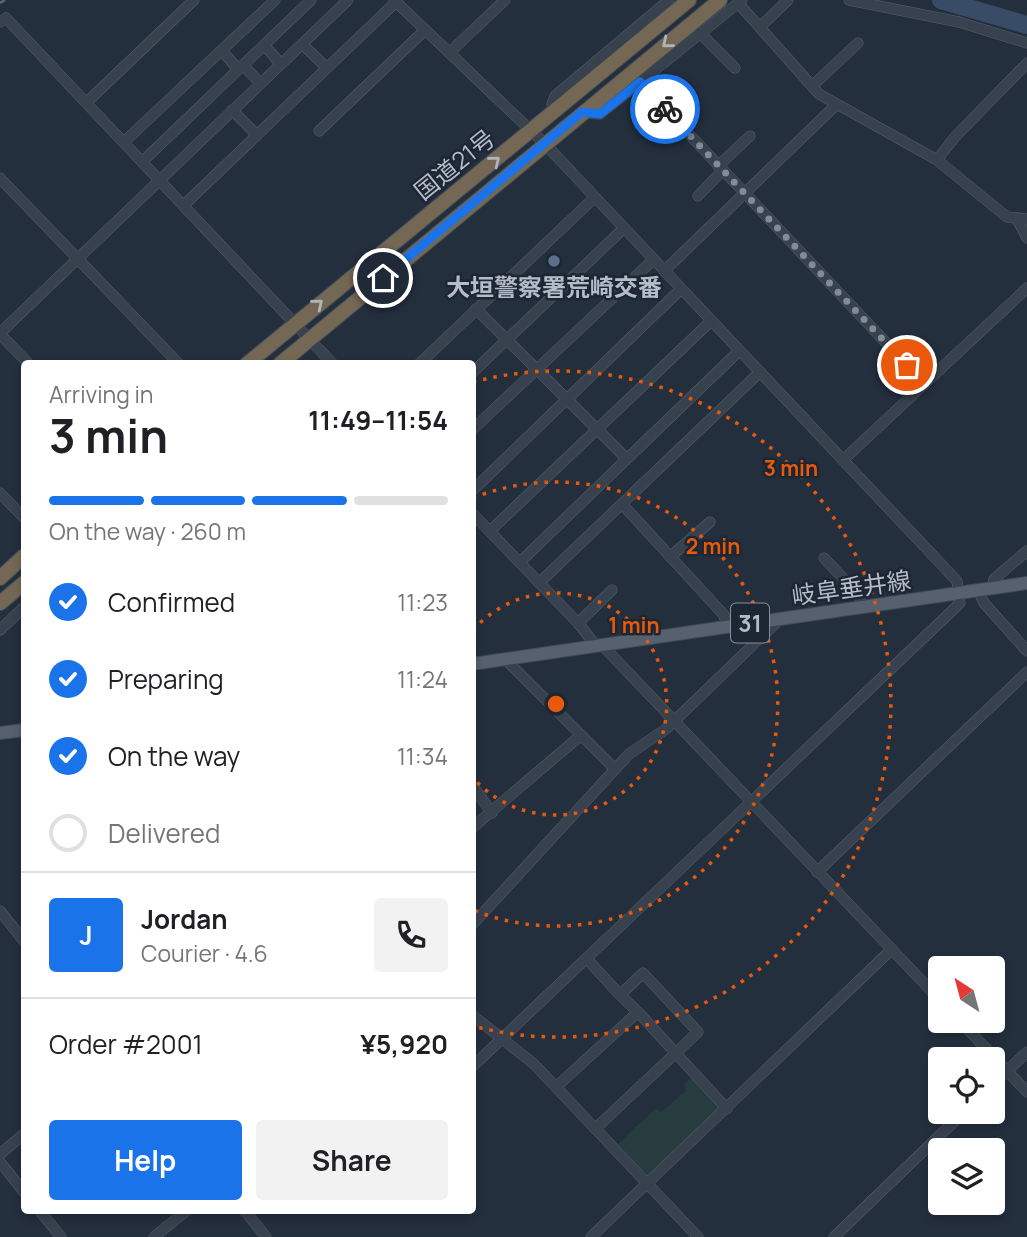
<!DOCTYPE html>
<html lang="en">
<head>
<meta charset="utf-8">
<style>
  :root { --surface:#fff; --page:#f2f2f2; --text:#202124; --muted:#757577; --line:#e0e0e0; --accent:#1a73e8 }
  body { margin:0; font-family:Manrope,"Noto Sans JP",sans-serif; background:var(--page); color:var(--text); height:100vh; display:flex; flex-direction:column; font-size:26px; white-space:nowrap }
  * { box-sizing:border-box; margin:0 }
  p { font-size:23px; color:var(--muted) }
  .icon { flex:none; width:38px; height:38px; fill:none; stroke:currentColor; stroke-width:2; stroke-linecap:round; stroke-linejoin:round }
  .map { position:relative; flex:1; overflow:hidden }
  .drawer { position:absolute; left:21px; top:360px; width:455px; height:854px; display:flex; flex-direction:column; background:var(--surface); border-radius:7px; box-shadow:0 4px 10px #0003 }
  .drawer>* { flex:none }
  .needle { width:46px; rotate:324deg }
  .fabs { position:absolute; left:928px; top:956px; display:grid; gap:14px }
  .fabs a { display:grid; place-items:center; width:77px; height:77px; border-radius:7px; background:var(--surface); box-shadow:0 4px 10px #0003; font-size:35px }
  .pin { position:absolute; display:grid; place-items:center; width:60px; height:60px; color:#fff; margin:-30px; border:4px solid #fff; border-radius:50%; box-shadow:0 2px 7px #0007 }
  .courier { position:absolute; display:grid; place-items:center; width:70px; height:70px; margin:-35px; border:5px solid #1a73e8; border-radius:50%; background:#fff; color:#222; box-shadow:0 2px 9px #0007 }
  .overview em { font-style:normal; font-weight:700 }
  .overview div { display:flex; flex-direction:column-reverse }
  .overview { display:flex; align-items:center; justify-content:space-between; height:119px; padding:0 28px }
  h1 { font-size:46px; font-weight:700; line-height:52px }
  .bar { display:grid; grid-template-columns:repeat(4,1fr); gap:10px 7px; align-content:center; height:84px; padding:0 28px }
  .bar i { height:9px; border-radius:5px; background:var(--line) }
  .bar .active { background:var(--accent) }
  .bar p { grid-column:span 4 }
  .line { display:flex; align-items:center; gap:18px; padding:0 28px; border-top:2px solid var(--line) }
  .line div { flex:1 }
  .round { display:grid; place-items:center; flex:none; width:74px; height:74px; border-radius:7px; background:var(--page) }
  ol { padding:0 28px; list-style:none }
  li { display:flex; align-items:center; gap:21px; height:77px }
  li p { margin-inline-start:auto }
  li .icon { padding:7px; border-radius:50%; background:var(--accent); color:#fff; stroke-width:4 }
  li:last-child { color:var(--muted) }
  li i { width:38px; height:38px; border:4px solid var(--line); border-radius:50% }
  .cta { display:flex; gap:14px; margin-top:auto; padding:14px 28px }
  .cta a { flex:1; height:80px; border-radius:7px; background:var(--accent); color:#fff; font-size:28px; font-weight:700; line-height:80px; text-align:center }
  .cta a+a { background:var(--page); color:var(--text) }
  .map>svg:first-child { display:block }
  .green { fill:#263c3f }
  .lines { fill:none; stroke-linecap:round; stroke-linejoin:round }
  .river { stroke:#394c67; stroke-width:18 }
  .minor-casing { stroke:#565f6c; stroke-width:11 }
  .major-casing { stroke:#414a57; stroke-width:14 }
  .highway-casing { stroke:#434c59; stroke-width:16 }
  .minor { stroke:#38414e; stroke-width:10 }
  .major { stroke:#56606e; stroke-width:12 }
  .highway { stroke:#746855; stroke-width:14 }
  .rail { stroke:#5a6575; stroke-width:2.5; stroke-dasharray:7 7; stroke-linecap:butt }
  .oneway { stroke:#aeb4bd }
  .done { stroke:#828b98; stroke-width:7; stroke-dasharray:0 12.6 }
  .route { stroke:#1a73e8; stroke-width:9 }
  .ring { fill:none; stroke:#e8590c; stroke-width:3.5; stroke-dasharray:3.5 7 }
  .service-dot { fill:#5c6f8a; stroke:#1d2633; stroke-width:2.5 }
  .labels { text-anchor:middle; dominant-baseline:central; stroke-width:5; stroke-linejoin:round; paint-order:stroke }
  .shield { fill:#1d2633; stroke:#878f9c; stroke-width:2 }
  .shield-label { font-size:23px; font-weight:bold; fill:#b4bcc9 }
  .street-label { font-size:24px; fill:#b4bcc9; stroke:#1d2633 }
  .poi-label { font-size:24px; font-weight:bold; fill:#b4bcc9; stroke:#1d2633 }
  .centre { fill:#e8590c; stroke:#1d2633; stroke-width:3.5 }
  .ring-label { font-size:21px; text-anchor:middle; font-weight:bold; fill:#e8590c; stroke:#1d2633; stroke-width:5; stroke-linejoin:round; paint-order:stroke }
</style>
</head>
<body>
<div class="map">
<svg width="1027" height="1237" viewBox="0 0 1027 1237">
  <rect width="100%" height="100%" fill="#242f3e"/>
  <path class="green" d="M 693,1077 L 709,1082 L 727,1102 L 649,1177 L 618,1144 L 656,1108 L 660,1113 L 686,1091 L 684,1084 Z"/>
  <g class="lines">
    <path class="river" d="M 941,0 L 1027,25"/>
    <defs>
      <g id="minor">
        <path d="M 394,0 L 546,145 L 957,581 L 960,603 L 956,607 L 472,1067"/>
        <path d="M 849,0 L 959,22 L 1027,43"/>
        <path d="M 739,4 L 819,94 L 937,160 L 1007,217 L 1027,219"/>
        <path d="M 0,22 L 6,18 L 333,364"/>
        <path d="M 760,27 L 788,0"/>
        <path d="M 700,33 L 735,68"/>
        <path d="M 302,44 L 327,68"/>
        <path d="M 264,45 L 280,63"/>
        <path d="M 222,51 L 238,69"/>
        <path d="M 450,52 L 505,0"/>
        <path d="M 243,65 L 260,83"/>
        <path d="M 640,82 L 925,384"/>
        <path d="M 812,86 L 858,43"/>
        <path d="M 87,102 L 194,0"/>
        <path d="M 232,110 L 257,135"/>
        <path d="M 554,110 L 552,104 L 555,96 L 669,0"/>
        <path d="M 584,113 L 600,114 L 742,0"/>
        <path d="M 319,131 L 425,30"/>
        <path d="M 124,142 L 275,0"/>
        <path d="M 937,160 L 954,138 L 1027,63"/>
        <path d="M 143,161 L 311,0"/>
        <path d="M 718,166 L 750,136"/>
        <path d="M 0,178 L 179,364"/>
        <path d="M 698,196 L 723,170"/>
        <path d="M 184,205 L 396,2"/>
        <path d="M 1017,219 L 1027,238"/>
        <path d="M 664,271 L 836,105"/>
        <path d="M 476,309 L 626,458"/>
        <path d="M 0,333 L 348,0"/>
        <path d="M 0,334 L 29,364"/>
        <path d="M 419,364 L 594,198"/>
        <path d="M 472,373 L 623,229"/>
        <path d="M 472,430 L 653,260"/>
        <path d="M 843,460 L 1027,288"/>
        <path d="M 472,491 L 681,289"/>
        <path d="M 0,493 L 24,518"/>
        <path d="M 622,504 L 724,615 L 727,626"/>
        <path d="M 472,513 L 578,623 L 596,646"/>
        <path d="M 490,531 L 711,321"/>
        <path d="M 670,557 L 710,522"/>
        <path d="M 824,558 L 859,595 L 862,606"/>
        <path d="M 520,562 L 739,351"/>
        <path d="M 539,583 L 760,372"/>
        <path d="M 992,588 L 994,579 L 1027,551"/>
        <path d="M 978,590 L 984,603 L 1027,651"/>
        <path d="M 578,623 L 612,590"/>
        <path d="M 0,630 L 24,607"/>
        <path d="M 602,645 L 940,1000"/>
        <path d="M 505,659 L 615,769"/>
        <path d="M 472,785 L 492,813"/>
        <path d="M 472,828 L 580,736"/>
        <path d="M 817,872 L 1027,672"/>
        <path d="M 0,911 L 24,941"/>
        <path d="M 472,925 L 629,754 L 666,729 L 780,619"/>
        <path d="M 587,959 L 620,995 L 643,973 L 698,1032 L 595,1129"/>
        <path d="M 638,1012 L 727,1109"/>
        <path d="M 472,1015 L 534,1064 L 698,1237"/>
        <path d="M 959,1020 L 1027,1092"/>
        <path d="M 992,1085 L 1027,1052"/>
        <path d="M 556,1087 L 638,1012 L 620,995"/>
        <path d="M 0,1154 L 24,1134"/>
        <path d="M 0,1162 L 24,1192"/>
        <path d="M 40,1211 L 61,1237"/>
        <path d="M 245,1211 L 266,1237"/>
        <path d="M 154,1237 L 186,1211"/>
        <path d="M 591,1237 L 891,950"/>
        <path d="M 834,1237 L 965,1111"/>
      </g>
      <g id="major">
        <path d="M 472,664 L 1027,583"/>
        <path d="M 0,733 L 24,730"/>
      </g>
      <g id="highway">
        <path d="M 247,364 L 689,0"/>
        <path d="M 280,364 L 720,0"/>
        <path d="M 0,578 L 24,556"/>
        <path d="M 0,603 L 24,583"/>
      </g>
    </defs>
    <use href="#minor" class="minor-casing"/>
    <use href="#major" class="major-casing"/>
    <use href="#highway" class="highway-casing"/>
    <use href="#minor" class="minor"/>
    <use href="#major" class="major"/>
    <use href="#highway" class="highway"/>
    <path class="rail" d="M 0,3 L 5,0"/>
  </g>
  <defs><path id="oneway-chevron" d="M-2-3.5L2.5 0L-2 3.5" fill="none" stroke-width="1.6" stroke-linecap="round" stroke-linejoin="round" transform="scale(1.75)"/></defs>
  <g class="oneway">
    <use href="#oneway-chevron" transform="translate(667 43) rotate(141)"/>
    <use href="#oneway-chevron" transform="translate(495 161) rotate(-39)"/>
    <use href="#oneway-chevron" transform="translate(318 304) rotate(-39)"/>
  </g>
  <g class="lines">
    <path class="done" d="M 665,109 L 907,365"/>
    <path class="route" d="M 383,278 L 582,112 L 600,114 L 640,82 L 665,109"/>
  </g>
  <g class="ring">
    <path d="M473 630A111 111 0 1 1 473 778"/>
    <path d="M473 498A222 222 0 1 1 473 910"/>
    <path d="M473 382A333 333 0 1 1 473 1026"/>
  </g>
  <circle class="service-dot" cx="554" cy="261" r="7"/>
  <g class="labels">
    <rect class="shield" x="731" y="603.5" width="38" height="39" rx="5"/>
    <g class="shield-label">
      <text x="750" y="623">31</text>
    </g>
    <g class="street-label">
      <text transform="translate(454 164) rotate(-39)">国道21号</text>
      <text transform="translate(851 587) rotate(-8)">岐阜垂井線</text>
    </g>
    <g class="poi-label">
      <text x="554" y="286">大垣警察署荒崎交番</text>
    </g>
  </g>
  <circle cx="556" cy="704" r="10" class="centre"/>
  <g class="ring-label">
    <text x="791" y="476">3 min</text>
    <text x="713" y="554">2 min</text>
    <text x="634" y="633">1 min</text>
  </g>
</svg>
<div class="fabs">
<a><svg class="needle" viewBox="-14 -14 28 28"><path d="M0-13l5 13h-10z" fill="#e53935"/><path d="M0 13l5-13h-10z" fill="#757577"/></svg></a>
<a><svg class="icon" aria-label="locate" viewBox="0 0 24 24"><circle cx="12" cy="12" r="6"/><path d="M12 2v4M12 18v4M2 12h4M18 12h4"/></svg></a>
<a><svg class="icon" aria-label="layers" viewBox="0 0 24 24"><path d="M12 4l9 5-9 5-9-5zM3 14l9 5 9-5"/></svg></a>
</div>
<div class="pin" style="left:907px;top:365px;background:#ea580c"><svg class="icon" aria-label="bag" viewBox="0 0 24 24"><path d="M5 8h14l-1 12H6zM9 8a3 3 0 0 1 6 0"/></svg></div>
<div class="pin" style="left:383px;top:278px;background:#1f2937"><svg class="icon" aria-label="home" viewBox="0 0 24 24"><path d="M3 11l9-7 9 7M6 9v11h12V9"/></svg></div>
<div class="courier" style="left:665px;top:109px"><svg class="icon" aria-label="bike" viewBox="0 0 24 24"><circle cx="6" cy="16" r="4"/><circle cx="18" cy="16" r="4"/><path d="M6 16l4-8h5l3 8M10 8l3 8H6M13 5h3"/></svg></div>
<section class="drawer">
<div class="overview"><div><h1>3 min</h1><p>Arriving in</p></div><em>11:49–11:54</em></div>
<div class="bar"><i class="active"></i><i class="active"></i><i class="active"></i><i></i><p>On the way · 260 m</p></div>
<ol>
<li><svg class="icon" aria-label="check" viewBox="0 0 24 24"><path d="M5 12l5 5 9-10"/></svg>Confirmed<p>11:23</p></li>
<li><svg class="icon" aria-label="check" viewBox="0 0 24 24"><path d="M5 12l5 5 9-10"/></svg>Preparing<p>11:24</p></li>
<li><svg class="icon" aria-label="check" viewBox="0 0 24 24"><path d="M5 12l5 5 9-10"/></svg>On the way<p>11:34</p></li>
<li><i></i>Delivered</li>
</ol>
<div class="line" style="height:126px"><b class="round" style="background:var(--accent);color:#fff">J</b><div><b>Jordan</b><p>Courier · 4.6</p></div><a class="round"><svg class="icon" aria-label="phone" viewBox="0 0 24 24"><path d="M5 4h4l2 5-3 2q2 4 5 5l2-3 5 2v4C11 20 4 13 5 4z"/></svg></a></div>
<div class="line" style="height:91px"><div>Order #2001</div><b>¥5,920</b></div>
<div class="cta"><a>Help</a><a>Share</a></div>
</section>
</div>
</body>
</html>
